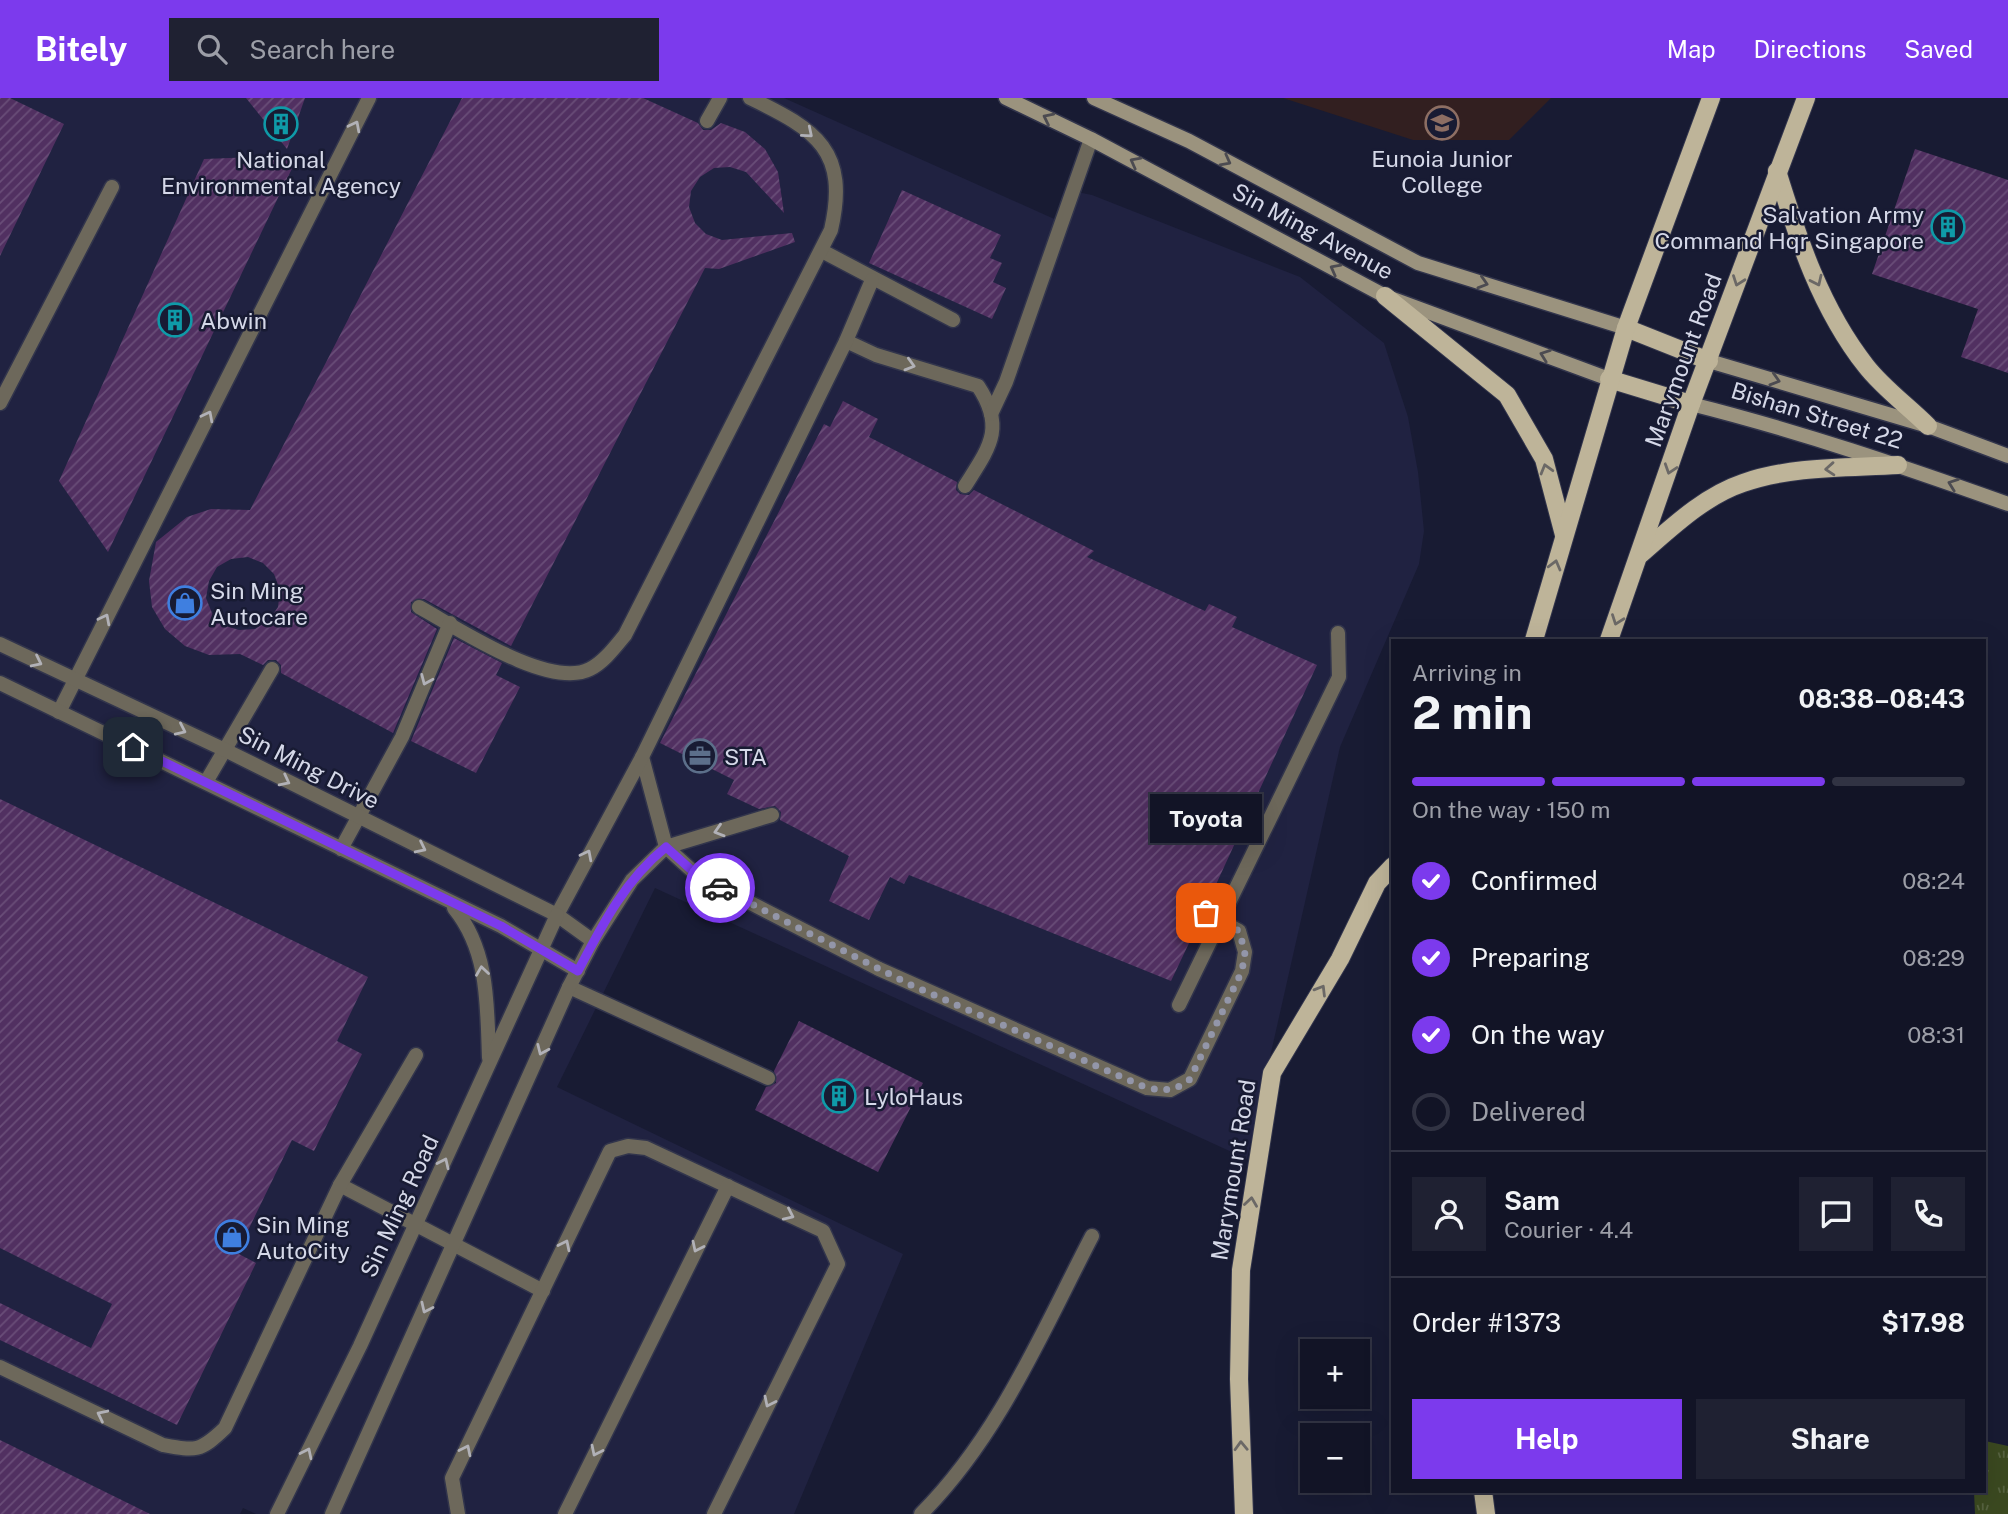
<!DOCTYPE html>
<html lang="en">
<head>
<meta charset="utf-8">
<style>
  :root { --surface:#121426; --page:#1f2132; --text:#f1f3f6; --muted:#9c9ea7; --line:#313343; --accent:#7c3aed }
  body { margin:0; font-family:"Public Sans",sans-serif; background:var(--page); color:var(--text); height:100vh; display:flex; flex-direction:column; font-size:26px; white-space:nowrap }
  * { box-sizing:border-box; margin:0 }
  p { font-size:23px; color:var(--muted) }
  .icon { flex:none; width:38px; height:38px; fill:none; stroke:currentColor; stroke-width:2; stroke-linecap:round; stroke-linejoin:round }
  .map { position:relative; flex:1; overflow:hidden }
  .drawer { position:absolute; left:1391px; top:541px; width:595px; height:854px; display:flex; flex-direction:column; background:var(--surface); border-radius:0px; box-shadow:0 7px 28px #0002,0 0 0 2px var(--line) }
  .drawer>* { flex:none }
  .tools { position:absolute; left:1300px; top:1241px; display:grid; gap:14px }
  .tools a { display:grid; place-items:center; width:70px; height:70px; border-radius:0px; background:var(--surface); box-shadow:0 7px 28px #0002,0 0 0 2px var(--line); font-size:35px }
  .pin { position:absolute; display:grid; place-items:center; width:60px; height:60px; color:#fff; margin:-30px; border-radius:14px; box-shadow:0 4px 10px #0006 }
  .courier { position:absolute; display:grid; place-items:center; width:70px; height:70px; margin:-35px; border:5px solid #7c3aed; border-radius:50%; background:#fff; color:#222; box-shadow:0 2px 9px #0007 }
  .bubble { position:absolute; height:49px; border-radius:0px; background:var(--surface); box-shadow:0 7px 28px #0002,0 0 0 2px var(--line); font-size:23px; font-weight:700; line-height:49px; text-align:center }
  .head em { font-style:normal; font-weight:700 }
  .head div { display:flex; flex-direction:column-reverse }
  .head { display:flex; align-items:center; justify-content:space-between; height:119px; padding:0 21px }
  h1 { font-size:46px; font-weight:700; line-height:52px }
  .bar { display:grid; grid-template-columns:repeat(4,1fr); gap:10px 7px; align-content:center; height:84px; padding:0 21px }
  .bar i { height:9px; border-radius:5px; background:var(--line) }
  .bar .on { background:var(--accent) }
  .bar p { grid-column:span 4 }
  .line { display:flex; align-items:center; gap:18px; padding:0 21px; border-top:2px solid var(--line) }
  .line div { flex:1 }
  .round { display:grid; place-items:center; flex:none; width:74px; height:74px; border-radius:0px; background:var(--page) }
  ol { padding:0 21px; list-style:none }
  li { display:flex; align-items:center; gap:21px; height:77px }
  li p { margin-inline-start:auto }
  li .icon { padding:7px; border-radius:50%; background:var(--accent); color:#fff; stroke-width:4 }
  li:last-child { color:var(--muted) }
  li i { width:38px; height:38px; border:4px solid var(--line); border-radius:50% }
  .button { display:flex; gap:14px; margin-top:auto; padding:14px 21px }
  .button a { flex:1; height:80px; border-radius:0px; background:var(--accent); color:#fff; font-size:28px; font-weight:700; line-height:80px; text-align:center }
  .button a+a { background:var(--page); color:var(--text) }
  header { display:flex; align-items:center; gap:42px; box-sizing:border-box; height:98px; padding:0 35px; background:var(--accent); color:#fff }
  header strong { font-size:33px }
  nav { display:flex; gap:38px; margin-inline-start:auto; font-size:24px }
  .search { width:490px; height:63px; background:var(--page); display:flex; align-items:center; gap:18px; box-sizing:border-box; padding:0 24px; border-radius:0px; color:var(--muted); font-size:26px }
  .map>svg:first-child { display:block }
  .built { fill:#202241 }
  .education { fill:#321f20 }
  .grass { fill:url(#grass-tufts) }
  .building { fill:url(#building-hatch); fill-rule:evenodd }
  .lines { fill:none; stroke-linecap:round; stroke-linejoin:round }
  .service-casing { stroke:#32354c; stroke-width:17 }
  .tertiary-casing { stroke:#32354c; stroke-width:17 }
  .secondary-casing { stroke:#32354c; stroke-width:17 }
  .primary-casing { stroke:#32354c; stroke-width:20 }
  .service { stroke:#6d685b; stroke-width:14 }
  .tertiary { stroke:#6d685b; stroke-width:14 }
  .secondary { stroke:#9b937e; stroke-width:14 }
  .primary { stroke:#beb499; stroke-width:18 }
  .service-bridge-casing { stroke:#32354c; stroke-width:17; stroke-linecap:butt }
  .service-bridge { stroke:#6d685b; stroke-width:14 }
  .oneway { stroke:#4c4b51 }
  .oneway2 { stroke:#b1b1b7 }
  .oneway3 { stroke:#6b6866 }
  .done { stroke:#9396a9; stroke-width:7; stroke-dasharray:0 12.6 }
  .route { stroke:#7c3aed; stroke-width:9 }
  .labels { text-anchor:middle; dominant-baseline:central; stroke-width:5; stroke-linejoin:round; paint-order:stroke }
  .poi-label { font-size:23px; fill:#d5d8e8; stroke:#181b33; text-anchor:start }
  .street-label { font-size:23px; fill:#d5d8e8; stroke:#181b33 }
</style>
</head>
<body>
<header>
<strong>Bitely</strong>
<div class="search"><svg class="icon" aria-label="search" viewBox="0 0 24 24"><circle cx="10" cy="10" r="6"/><path d="M15 15l6 6"/></svg>Search here</div>
<nav><a>Map</a><a>Directions</a><a>Saved</a></nav>
</header>
<div class="map">
<svg width="2008" height="1416" viewBox="0 0 2008 1416">
  <defs>
    <pattern id="grass-tufts" width="24" height="20" patternUnits="userSpaceOnUse" patternTransform="scale(1.75)"><rect width="24" height="20" fill="#3b4920"/><path d="M3 7l-1-3M5 7V3M7 7l1-3M15 17l-1-3M17 17v-4M19 17l1-3" fill="none" stroke="#566240"/></pattern>
    <pattern id="building-hatch" width="6" height="6" patternUnits="userSpaceOnUse" patternTransform="scale(1.75)"><rect width="6" height="6" fill="#513061"/><path d="M-1 1l2-2M0 6l6-6M5 7l2-2" fill="none" stroke="#694d78"/></pattern>
  </defs>
  <rect width="100%" height="100%" fill="#181b33"/>
  <path class="built" d="M 0,0 L 784,0 L 1061,124 L 1072,93 L 1092,97 L 1300,179 L 1384,245 L 1408,319 L 1418,374 L 1424,433 L 1419,466 L 1340,649 L 1247,1061 L 655,790 L 557,989 L 903,1156 L 794,1416 L 256,1416 L 243,1410 L 240,1416 L 0,1416 Z"/>
  <path class="education" d="M 1283,0 L 1551,0 L 1509,42 L 1413,42 Z"/>
  <path class="grass" d="M 1985,1343 L 2008,1348 L 2008,1416 L 1975,1416 L 1974,1393 L 1984,1393 Z"/>
  <g class="building">
    <path d="M 0,0 L 10,0 L 64,26 L 0,158 Z"/>
    <path d="M 246,0 L 305,0 L 287,51 Z"/>
    <path d="M 462,0 L 643,0 L 698,25 L 703,32 L 711,32 L 721,25 L 745,34 L 765,51 L 778,74 L 784,115 L 746,74 L 730,69 L 714,70 L 700,79 L 691,93 L 689,109 L 695,125 L 706,136 L 722,142 L 792,135 L 795,144 L 719,171 L 705,170 L 511,548 L 424,501 L 411,504 L 411,514 L 437,531 L 393,635 L 281,575 L 281,567 L 276,562 L 268,562 L 263,567 L 240,556 L 209,557 L 185,548 L 165,531 L 152,509 L 149,483 L 156,444 L 187,419 L 211,411 L 250,412 ZM 248,459 L 263,465 L 274,476 L 280,492 L 278,509 L 269,522 L 255,531 L 239,532 L 223,527 L 212,515 L 206,500 L 209,483 L 217,469 L 231,461 Z"/>
    <path d="M 1915,51 L 2008,82 L 2008,275 L 1961,259 L 1978,211 L 1872,176 Z"/>
    <path d="M 280,58 L 298,58 L 108,454 L 59,383 L 204,61 Z"/>
    <path d="M 902,92 L 1001,137 L 990,160 L 1002,165 L 993,184 L 1006,190 L 992,221 L 869,165 Z"/>
    <path d="M 843,303 L 878,321 L 869,339 L 957,384 L 956,392 L 960,396 L 969,397 L 974,392 L 1094,453 L 1087,459 L 1205,513 L 1209,506 L 1237,519 L 1232,529 L 1317,567 L 1207,806 L 1197,811 L 1200,822 L 1171,883 L 909,777 L 904,786 L 890,779 L 869,822 L 829,803 L 849,758 L 780,722 L 781,714 L 775,708 L 759,711 L 727,696 L 734,682 L 660,645 L 824,326 L 830,329 Z"/>
    <path d="M 454,540 L 502,565 L 496,577 L 520,589 L 476,675 L 411,643 Z"/>
    <path d="M 0,701 L 368,879 L 337,943 L 362,956 L 314,1053 L 292,1042 L 237,1155 L 256,1165 L 177,1327 L 0,1242 L 0,1205 L 91,1250 L 112,1206 L 0,1150 Z"/>
    <path d="M 799,923 L 923,985 L 878,1074 L 755,1012 L 766,989 L 776,985 L 774,973 Z"/>
    <path d="M 0,1342 L 150,1416 L 0,1416 Z"/>
  </g>
  <g class="lines">
    <defs>
      <g id="service">
        <path d="M 707,23 L 720,0"/>
        <path d="M 822,153 L 953,222"/>
        <path d="M 846,243 L 876,257 L 978,288 C 1006,330 989,350 965,388"/>
        <path d="M 0,305 L 112,89"/>
        <path d="M 991,316 L 1006,284 L 1091,41"/>
        <path d="M 419,509 C 456,529 549,592 590,571 C 604,564 615,549 625,537 L 831,132 C 849,53 817,32 750,0"/>
        <path d="M 59,614 L 369,0"/>
        <path d="M 642,659 L 666,749 L 698,778 L 879,871"/>
        <path d="M 206,684 L 272,571"/>
        <path d="M 341,751 L 402,639 L 450,525"/>
        <path d="M 557,817 L 642,659 L 846,243 L 872,182"/>
        <path d="M 593,843 L 632,782 L 666,749 L 772,717"/>
        <path d="M 569,889 L 768,980"/>
        <path d="M 1179,907 L 1339,579 L 1338,535"/>
        <path d="M 340,1087 L 543,1193"/>
        <path d="M 0,1269 L 163,1347 C 196,1353 200,1354 225,1330 L 340,1087 L 416,957"/>
        <path d="M 458,1416 L 452,1380 L 610,1053 L 628,1048 L 646,1050 L 823,1133 L 838,1166 L 714,1416"/>
        <path d="M 565,1416 L 728,1088"/>
        <path d="M 921,1416 C 999,1338 1042,1234 1092,1138"/>
      </g>
      <g id="tertiary">
        <path d="M 0,546 L 225,652 L 557,817 L 593,843 L 569,889 L 332,1416"/>
        <path d="M 0,585 L 501,828 L 578,873"/>
        <path d="M 454,810 C 489,853 487,907 489,960"/>
        <path d="M 277,1416 L 360,1248 L 557,817"/>
      </g>
      <g id="secondary">
        <path d="M 1006,0 L 1091,41 L 1385,198 L 1609,281"/>
        <path d="M 1094,0 L 1189,43 L 1418,165 L 1626,230"/>
        <path d="M 1709,263 L 1928,328 L 2008,358"/>
        <path d="M 1691,306 C 1799,333 1904,369 2008,406"/>
      </g>
      <g id="primary">
        <path d="M 1777,73 C 1798,141 1821,211 1866,268 C 1883,290 1908,308 1928,328"/>
        <path d="M 1385,198 L 1507,297 L 1544,361 L 1564,437"/>
        <path d="M 1626,230 L 1709,263"/>
        <path d="M 1609,281 L 1691,306"/>
        <path d="M 1641,456 C 1671,430 1704,398 1743,385 C 1791,368 1847,370 1898,367"/>
        <path d="M 1534,542 L 1626,230 L 1711,0"/>
        <path d="M 1609,542 L 1691,306 L 1806,0"/>
        <path d="M 1483,1393 L 1486,1416"/>
        <path d="M 1244,1416 L 1239,1281 L 1241,1172 L 1272,975 L 1340,861 L 1377,785 L 1393,768"/>
      </g>
    </defs>
    <use href="#service" class="service-casing"/>
    <use href="#tertiary" class="tertiary-casing"/>
    <use href="#secondary" class="secondary-casing"/>
    <use href="#primary" class="primary-casing"/>
    <use href="#service" class="service"/>
    <use href="#tertiary" class="tertiary"/>
    <use href="#secondary" class="secondary"/>
    <use href="#primary" class="primary"/>
    <defs>
      <path id="service-bridge" d="M 879,871 L 1147,990 L 1170,992 L 1190,981 L 1242,873 L 1245,854 L 1239,833 L 1206,815"/>
    </defs>
    <use href="#service-bridge" class="service-bridge-casing"/>
    <use href="#service-bridge" class="service-bridge"/>
  </g>
  <defs><path id="oneway-chevron" d="M-2-3.5L2.5 0L-2 3.5" fill="none" stroke-width="1.6" stroke-linecap="round" stroke-linejoin="round" transform="scale(1.75)"/></defs>
  <g class="oneway">
    <use href="#oneway-chevron" transform="translate(1048 20) rotate(-154)"/>
    <use href="#oneway-chevron" transform="translate(1226 63) rotate(28)"/>
    <use href="#oneway-chevron" transform="translate(1135 64) rotate(-152)"/>
    <use href="#oneway-chevron" transform="translate(1335 171) rotate(-152)"/>
    <use href="#oneway-chevron" transform="translate(1483 185) rotate(17)"/>
    <use href="#oneway-chevron" transform="translate(1545 257) rotate(-160)"/>
    <use href="#oneway-chevron" transform="translate(1775 282) rotate(17)"/>
    <use href="#oneway-chevron" transform="translate(1953 386) rotate(-160)"/>
  </g>
  <g class="oneway2">
    <use href="#oneway-chevron" transform="translate(355 28) rotate(-63)"/>
    <use href="#oneway-chevron" transform="translate(808 35) rotate(40)"/>
    <use href="#oneway-chevron" transform="translate(910 267) rotate(16)"/>
    <use href="#oneway-chevron" transform="translate(208 318) rotate(-63)"/>
    <use href="#oneway-chevron" transform="translate(105 521) rotate(-63)"/>
    <use href="#oneway-chevron" transform="translate(37 564) rotate(26)"/>
    <use href="#oneway-chevron" transform="translate(426 582) rotate(113)"/>
    <use href="#oneway-chevron" transform="translate(181 632) rotate(25)"/>
    <use href="#oneway-chevron" transform="translate(285 683) rotate(27)"/>
    <use href="#oneway-chevron" transform="translate(719 733) rotate(163)"/>
    <use href="#oneway-chevron" transform="translate(421 750) rotate(26)"/>
    <use href="#oneway-chevron" transform="translate(587 757) rotate(-63)"/>
    <use href="#oneway-chevron" transform="translate(482 873) rotate(-98)"/>
    <use href="#oneway-chevron" transform="translate(542 952) rotate(114)"/>
    <use href="#oneway-chevron" transform="translate(444 1065) rotate(-65)"/>
    <use href="#oneway-chevron" transform="translate(789 1117) rotate(25)"/>
    <use href="#oneway-chevron" transform="translate(565 1147) rotate(-64)"/>
    <use href="#oneway-chevron" transform="translate(697 1149) rotate(116)"/>
    <use href="#oneway-chevron" transform="translate(426 1210) rotate(115)"/>
    <use href="#oneway-chevron" transform="translate(769 1304) rotate(116)"/>
    <use href="#oneway-chevron" transform="translate(102 1317) rotate(-154)"/>
    <use href="#oneway-chevron" transform="translate(466 1352) rotate(-64)"/>
    <use href="#oneway-chevron" transform="translate(596 1353) rotate(116)"/>
    <use href="#oneway-chevron" transform="translate(307 1355) rotate(-64)"/>
  </g>
  <g class="oneway3">
    <use href="#oneway-chevron" transform="translate(1738 183) rotate(110)"/>
    <use href="#oneway-chevron" transform="translate(1817 183) rotate(65)"/>
    <use href="#oneway-chevron" transform="translate(1546 371) rotate(-106)"/>
    <use href="#oneway-chevron" transform="translate(1670 371) rotate(108)"/>
    <use href="#oneway-chevron" transform="translate(1830 371) rotate(176)"/>
    <use href="#oneway-chevron" transform="translate(1555 467) rotate(-75)"/>
    <use href="#oneway-chevron" transform="translate(1617 522) rotate(110)"/>
    <use href="#oneway-chevron" transform="translate(1321 892) rotate(-59)"/>
    <use href="#oneway-chevron" transform="translate(1251 1104) rotate(-82)"/>
    <use href="#oneway-chevron" transform="translate(1241 1348) rotate(-92)"/>
  </g>
  <g class="lines">
    <path class="done" d="M 720,790 L 911,887 L 1147,990 C 1165,993 1176,993 1190,981 L 1242,873 L 1245,854 L 1239,833 L 1206,815"/>
    <path class="route" d="M 133,649 L 501,828 L 578,873 C 602,827 625,782 666,749 L 698,778 L 720,790"/>
  </g>
  <defs>
    <symbol id="university-ring" viewBox="-11 -11 22 22"><circle r="9.5" fill="#181b33" stroke="#8d6e63" stroke-width="1.5"/><path d="M0-5L7-2L0 1L-7-2ZM-4 1L0 2.5L4 1V4Q0 6-4 4Z" fill="#8d6e63"/></symbol>
    <symbol id="building-ring" viewBox="-11 -11 22 22"><circle r="9.5" fill="#181b33" stroke="#0f9aa8" stroke-width="1.5"/><path d="M-4-6H4V6H1V3H-1V6H-4ZM-2.5-4.3h1.7v1.8h-1.7ZM.8-4.3h1.7v1.8H.8ZM-2.5-1h1.7V.8h-1.7ZM.8-1h1.7V.8H.8Z" fill="#0f9aa8"/></symbol>
    <symbol id="shop-ring" viewBox="-11 -11 22 22"><circle r="9.5" fill="#181b33" stroke="#3f7fe0" stroke-width="1.5"/><path d="M-5-2.5h2.3a2.7 3.5 0 0 1 5.4 0H5L5.5 6h-11ZM-1.5-2.5h3a1.5 2.3 0 0 0-3 0Z" fill="#3f7fe0"/></symbol>
    <symbol id="office-ring" viewBox="-11 -11 22 22"><circle r="9.5" fill="#181b33" stroke="#5c6f8a" stroke-width="1.5"/><path d="M-6-3h4V-5.5h4V-3h4V5H-6ZM-1-4.5V-3h2v-1.5ZM-6 0V1H6V0Z" fill="#5c6f8a"/></symbol>
  </defs>
  <g fill-rule="evenodd">
    <use href="#university-ring" x="1423" y="6" width="38" height="38"/>
    <use href="#building-ring" x="262" y="7" width="38" height="38"/>
    <use href="#building-ring" x="1929" y="110" width="38" height="38"/>
    <use href="#building-ring" x="156" y="203" width="38" height="38"/>
    <use href="#shop-ring" x="166" y="486" width="38" height="38"/>
    <use href="#office-ring" x="681" y="639" width="38" height="38"/>
    <use href="#building-ring" x="820" y="979" width="38" height="38"/>
    <use href="#shop-ring" x="213" y="1120" width="38" height="38"/>
  </g>
  <g class="labels">
    <g class="poi-label">
      <text x="1442" y="60" text-anchor="middle">Eunoia Junior<tspan x="1442" dy="26">College</tspan></text>
      <text x="281" y="61" text-anchor="middle">National<tspan x="281" dy="26">Environmental Agency</tspan></text>
      <text x="1924" y="116" text-anchor="end">Salvation Army<tspan x="1924" dy="26">Command Hqr Singapore</tspan></text>
      <text x="200" y="222">Abwin</text>
      <text x="210" y="492">Sin Ming<tspan x="210" dy="26">Autocare</tspan></text>
      <text x="724" y="658">STA</text>
      <text x="864" y="998">LyloHaus</text>
      <text x="256" y="1126">Sin Ming<tspan x="256" dy="26">AutoCity</tspan></text>
    </g>
    <g class="street-label">
      <text transform="translate(1313 133) rotate(28)">Sin Ming Avenue</text>
      <text transform="translate(1683 262) rotate(-70)">Marymount Road</text>
      <text transform="translate(1817 317) rotate(17)">Bishan Street 22</text>
      <text transform="translate(309 669) rotate(27)">Sin Ming Drive</text>
      <text transform="translate(1233 1072) rotate(-81)">Marymount Road</text>
      <text transform="translate(399 1108) rotate(-65)">Sin Ming Road</text>
    </g>
  </g>
</svg>
<div class="tools">
<a>+</a>
<a>−</a>
</div>
<div class="pin" style="left:1206px;top:815px;background:#ea580c"><svg class="icon" aria-label="bag" viewBox="0 0 24 24"><path d="M5 8h14l-1 12H6zM9 8a3 3 0 0 1 6 0"/></svg></div>
<div class="pin" style="left:133px;top:649px;background:#1f2937"><svg class="icon" aria-label="home" viewBox="0 0 24 24"><path d="M3 11l9-7 9 7M6 9v11h12V9"/></svg></div>
<div class="courier" style="left:720px;top:790px"><svg class="icon" aria-label="car" viewBox="0 0 24 24"><path d="M5 17H2v-5l4-1 3-4h7l3 4 3 1v5h-3M9 17h6M6 11h13"/><circle cx="7" cy="17" r="2"/><circle cx="17" cy="17" r="2"/></svg></div>
<div class="bubble" style="left:1150px;top:696px;width:112px">Toyota</div>
<section class="drawer">
<div class="head"><div><h1>2 min</h1><p>Arriving in</p></div><em>08:38–08:43</em></div>
<div class="bar"><i class="on"></i><i class="on"></i><i class="on"></i><i></i><p>On the way · 150 m</p></div>
<ol>
<li><svg class="icon" aria-label="check" viewBox="0 0 24 24"><path d="M5 12l5 5 9-10"/></svg>Confirmed<p>08:24</p></li>
<li><svg class="icon" aria-label="check" viewBox="0 0 24 24"><path d="M5 12l5 5 9-10"/></svg>Preparing<p>08:29</p></li>
<li><svg class="icon" aria-label="check" viewBox="0 0 24 24"><path d="M5 12l5 5 9-10"/></svg>On the way<p>08:31</p></li>
<li><i></i>Delivered</li>
</ol>
<div class="line" style="height:126px"><a class="round"><svg class="icon" aria-label="person" viewBox="0 0 24 24"><circle cx="12" cy="8" r="4"/><path d="M4 21q1-7 8-7t8 7"/></svg></a><div><b>Sam</b><p>Courier · 4.4</p></div><a class="round"><svg class="icon" aria-label="chat" viewBox="0 0 24 24"><path d="M4 5h16v11H9l-5 4z"/></svg></a><a class="round"><svg class="icon" aria-label="phone" viewBox="0 0 24 24"><path d="M5 4h4l2 5-3 2q2 4 5 5l2-3 5 2v4C11 20 4 13 5 4z"/></svg></a></div>
<div class="line" style="height:91px"><div>Order #1373</div><b>$17.98</b></div>
<div class="button"><a>Help</a><a>Share</a></div>
</section>
</div>
</body>
</html>
